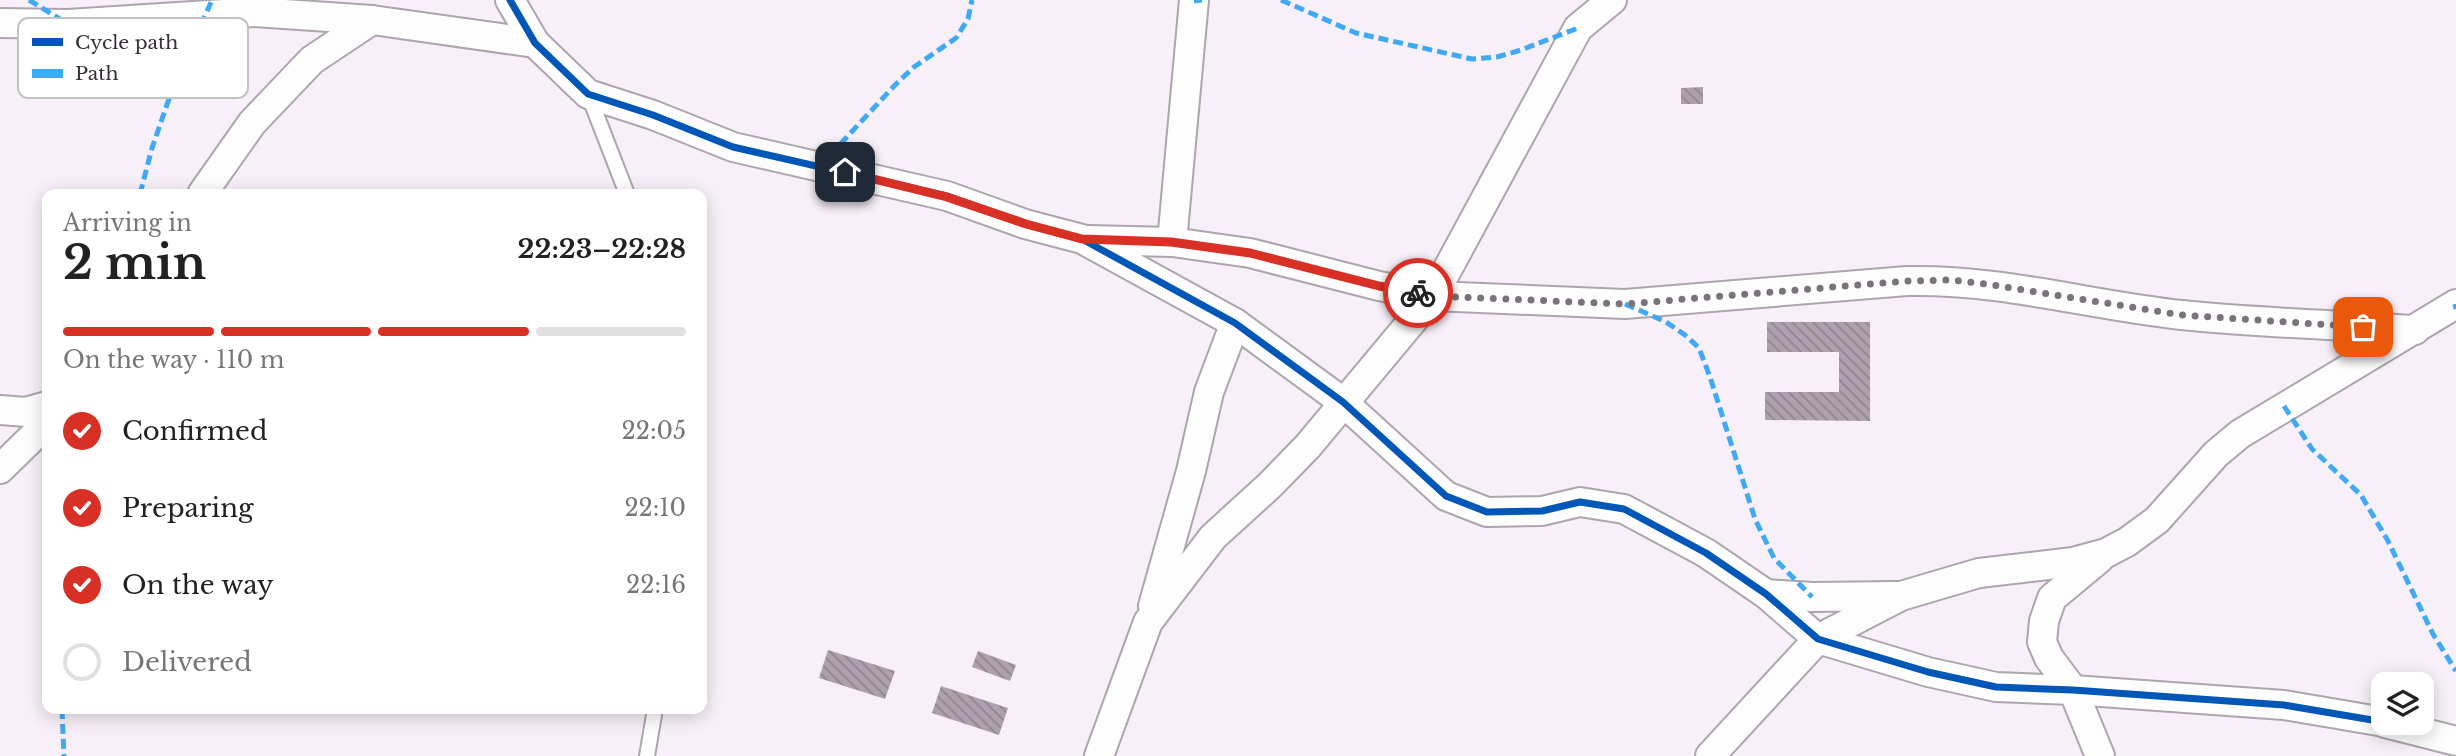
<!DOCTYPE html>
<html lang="en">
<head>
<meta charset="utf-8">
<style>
  :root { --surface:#fff; --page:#f6f6f6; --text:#222; --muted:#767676; --line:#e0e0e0; --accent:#d93025 }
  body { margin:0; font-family:"Libre Baskerville",serif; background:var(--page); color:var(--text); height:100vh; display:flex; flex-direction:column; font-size:26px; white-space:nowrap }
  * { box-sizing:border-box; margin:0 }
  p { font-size:23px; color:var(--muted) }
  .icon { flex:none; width:38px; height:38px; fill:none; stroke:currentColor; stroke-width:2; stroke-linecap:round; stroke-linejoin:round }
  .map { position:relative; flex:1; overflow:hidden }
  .drawer { position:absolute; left:42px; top:189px; width:665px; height:525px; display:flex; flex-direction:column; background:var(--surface); border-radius:14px; box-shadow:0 4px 18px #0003 }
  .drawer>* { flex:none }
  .buttons { position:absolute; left:2371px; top:672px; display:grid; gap:14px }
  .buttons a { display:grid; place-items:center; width:63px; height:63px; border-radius:14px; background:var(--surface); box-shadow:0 4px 18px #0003; font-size:35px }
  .pin { position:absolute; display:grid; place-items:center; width:60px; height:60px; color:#fff; margin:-30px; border-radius:14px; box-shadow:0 4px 10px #0006 }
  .courier { position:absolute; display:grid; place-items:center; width:70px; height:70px; margin:-35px; border:5px solid #d93025; border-radius:50%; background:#fff; color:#222; box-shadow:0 2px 9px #0007 }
  .summary em { font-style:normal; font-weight:800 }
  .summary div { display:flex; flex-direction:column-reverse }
  .summary { display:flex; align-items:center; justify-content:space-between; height:119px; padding:0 21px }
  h1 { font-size:46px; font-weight:800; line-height:52px }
  .bar { display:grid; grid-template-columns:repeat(4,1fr); gap:10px 7px; align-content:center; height:84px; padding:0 21px }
  .bar i { height:9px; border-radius:5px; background:var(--line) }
  .bar .current { background:var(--accent) }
  .bar p { grid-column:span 4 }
  ol { padding:0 21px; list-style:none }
  li { display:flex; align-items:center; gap:21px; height:77px }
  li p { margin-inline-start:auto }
  li .icon { padding:7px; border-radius:50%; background:var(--accent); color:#fff; stroke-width:4 }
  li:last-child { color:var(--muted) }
  li i { width:38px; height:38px; border:4px solid var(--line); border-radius:50% }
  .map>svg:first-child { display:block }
  .building { fill:url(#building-back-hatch) }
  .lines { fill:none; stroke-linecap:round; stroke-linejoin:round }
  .lane-casing { stroke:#ada5ad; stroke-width:18 }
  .street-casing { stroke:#ada5ad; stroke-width:32 }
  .lane { stroke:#fefdfe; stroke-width:14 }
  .street { stroke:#fefdfe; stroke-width:28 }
  .quiet { stroke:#3fa9f5; stroke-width:5; stroke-dasharray:10 5; stroke-linecap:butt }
  .cycleway-casing { stroke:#fff; stroke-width:11 }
  .cycleway { stroke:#0057b8; stroke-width:7 }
  .done { stroke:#7b737c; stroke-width:7; stroke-dasharray:0 12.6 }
  .route { stroke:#d93025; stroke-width:9 }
  .key { fill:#fff; stroke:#c3c1c4; stroke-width:2 }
  .key-label { font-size:19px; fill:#382f39 }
</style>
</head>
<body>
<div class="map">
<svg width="2456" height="756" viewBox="0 0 2456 756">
  <defs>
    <pattern id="building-back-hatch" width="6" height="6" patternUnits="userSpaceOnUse" patternTransform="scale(1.75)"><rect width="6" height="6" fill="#aea1af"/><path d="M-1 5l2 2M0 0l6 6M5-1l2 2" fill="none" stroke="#8f848f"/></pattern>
  </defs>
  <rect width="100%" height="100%" fill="#f8f0f8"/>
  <g class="building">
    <path d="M 1703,87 L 1703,104 L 1681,104 L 1681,88 Z"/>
    <path d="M 1767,322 L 1870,322 L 1870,421 L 1765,420 L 1765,392 L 1839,392 L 1839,352 L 1767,352 Z"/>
    <path d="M 828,650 L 895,671 L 885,699 L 819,678 Z"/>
    <path d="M 978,651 L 1016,665 L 1010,681 L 972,667 Z"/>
    <path d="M 941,686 L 1008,708 L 999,735 L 932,713 Z"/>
  </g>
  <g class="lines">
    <defs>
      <g id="lane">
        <path d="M 589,96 L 627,194"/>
        <path d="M 647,756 L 655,709"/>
      </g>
      <g id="street">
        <path d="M 510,0 L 535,43 L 588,94 L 653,115 L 733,147 L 947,196 L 1025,224 L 1082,239 L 1235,323 L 1343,402 L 1446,496 L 1487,512 L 1542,511 L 1580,502 L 1624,509 L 1706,553 L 1766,594 L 1818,639 L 1928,672 L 1996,687 L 2073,690 L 2284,705 L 2384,722"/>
        <path d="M 0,23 L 68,24 L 255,12 L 372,20 L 535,43"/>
        <path d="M 202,194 L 252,123 L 312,60 L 372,20"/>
        <path d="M 1088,240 L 1172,242 L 1250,253 L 1379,286 L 1433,296 L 1625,304 L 1907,281 C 2001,279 2089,305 2182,315 C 2259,323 2338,325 2415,330"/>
        <path d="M 1172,242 L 1194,0"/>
        <path d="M 0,410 L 26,412 L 47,406"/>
        <path d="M 0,469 L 47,423"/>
        <path d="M 2099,559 L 2052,598 L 2044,621 L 2042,642 L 2049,658 L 2073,690 L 2100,756"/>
        <path d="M 1766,594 L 1812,597 L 1896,596"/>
        <path d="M 1153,606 L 1191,471 L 1209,392 L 1235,323"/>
        <path d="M 2385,723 L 2456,741"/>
        <path d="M 1099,756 L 1148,622 L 1213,537 L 1270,485 L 1308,446 L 1433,296 L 1578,28 L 1612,0"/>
        <path d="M 1710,756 L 1818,639 L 1901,596 L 1979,573 L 2073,562 L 2106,553 L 2127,542 L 2157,520 L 2216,454 L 2240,434 L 2456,304"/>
      </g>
    </defs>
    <use href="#lane" class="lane-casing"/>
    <use href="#street" class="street-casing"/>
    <use href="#lane" class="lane"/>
    <use href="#street" class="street"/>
    <g class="quiet">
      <path d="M 29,0 L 68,24"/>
      <path d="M 1281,0 L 1356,33 L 1472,59 L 1497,57 L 1521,50 L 1578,28"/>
      <path d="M 1194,1 L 1202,0"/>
      <path d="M 820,166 L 895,85 L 914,67 L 956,38 L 968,19 L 972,0"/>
      <path d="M 140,194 L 152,148 L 171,93 L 212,0"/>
      <path d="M 1625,304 L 1666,322 L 1685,335 L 1699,348 L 1710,377 L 1755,519 L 1774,558 L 1812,597"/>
      <path d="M 2455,304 L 2456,309"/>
      <path d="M 2284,406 L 2312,449 L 2361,495 L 2388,541 L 2433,634 L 2456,671"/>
      <path d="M 62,709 L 64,756"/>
    </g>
    <defs>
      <path id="cycleway" d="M 510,0 L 535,43 L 588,94 L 653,115 L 733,147 L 947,196 L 1025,224 L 1082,239 L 1235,323 L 1343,402 L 1446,496 L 1487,512 L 1542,511 L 1580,502 L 1624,509 L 1706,553 L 1766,594 L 1818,639 L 1928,672 L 1996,687 L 2073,690 L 2284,705 L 2384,722"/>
    </defs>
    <use href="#cycleway" class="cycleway-casing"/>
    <use href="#cycleway" class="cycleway"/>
  </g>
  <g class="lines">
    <path class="done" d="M 1418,293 L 1433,296 L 1625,304 L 1908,281 L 1951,280 L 1986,284 L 2181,315 L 2363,327"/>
    <path class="route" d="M 845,172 L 947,197 L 1026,224 L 1082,239 L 1171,242 L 1250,253 L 1379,286 L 1418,293"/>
  </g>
  <rect x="18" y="18" width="230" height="80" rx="10" class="key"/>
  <rect x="32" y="38" width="31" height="8" fill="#0057b8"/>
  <rect x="32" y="69" width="31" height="9" fill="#3fa9f5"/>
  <g class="key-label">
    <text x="75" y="49">Cycle path</text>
    <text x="75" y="80">Path</text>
  </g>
</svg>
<div class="buttons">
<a><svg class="icon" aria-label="layers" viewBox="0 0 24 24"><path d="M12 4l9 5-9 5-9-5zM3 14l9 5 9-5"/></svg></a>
</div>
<div class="pin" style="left:2363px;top:327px;background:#ea580c"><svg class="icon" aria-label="bag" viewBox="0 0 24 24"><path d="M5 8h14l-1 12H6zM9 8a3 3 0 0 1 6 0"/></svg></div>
<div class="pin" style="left:845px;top:172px;background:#1f2937"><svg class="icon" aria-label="home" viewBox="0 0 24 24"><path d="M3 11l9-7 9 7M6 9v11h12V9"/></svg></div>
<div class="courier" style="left:1418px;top:293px"><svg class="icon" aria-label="bike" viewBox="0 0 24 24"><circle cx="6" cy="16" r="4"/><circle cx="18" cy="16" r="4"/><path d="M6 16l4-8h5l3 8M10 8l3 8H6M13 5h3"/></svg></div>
<section class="drawer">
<div class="summary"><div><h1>2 min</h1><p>Arriving in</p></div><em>22:23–22:28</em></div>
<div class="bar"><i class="current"></i><i class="current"></i><i class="current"></i><i></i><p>On the way · 110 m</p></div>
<ol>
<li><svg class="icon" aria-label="check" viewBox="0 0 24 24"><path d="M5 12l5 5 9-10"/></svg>Confirmed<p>22:05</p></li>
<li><svg class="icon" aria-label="check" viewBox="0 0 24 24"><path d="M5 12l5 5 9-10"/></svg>Preparing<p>22:10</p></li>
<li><svg class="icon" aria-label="check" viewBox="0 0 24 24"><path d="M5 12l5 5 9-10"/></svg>On the way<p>22:16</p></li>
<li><i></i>Delivered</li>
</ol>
</section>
</div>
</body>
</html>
